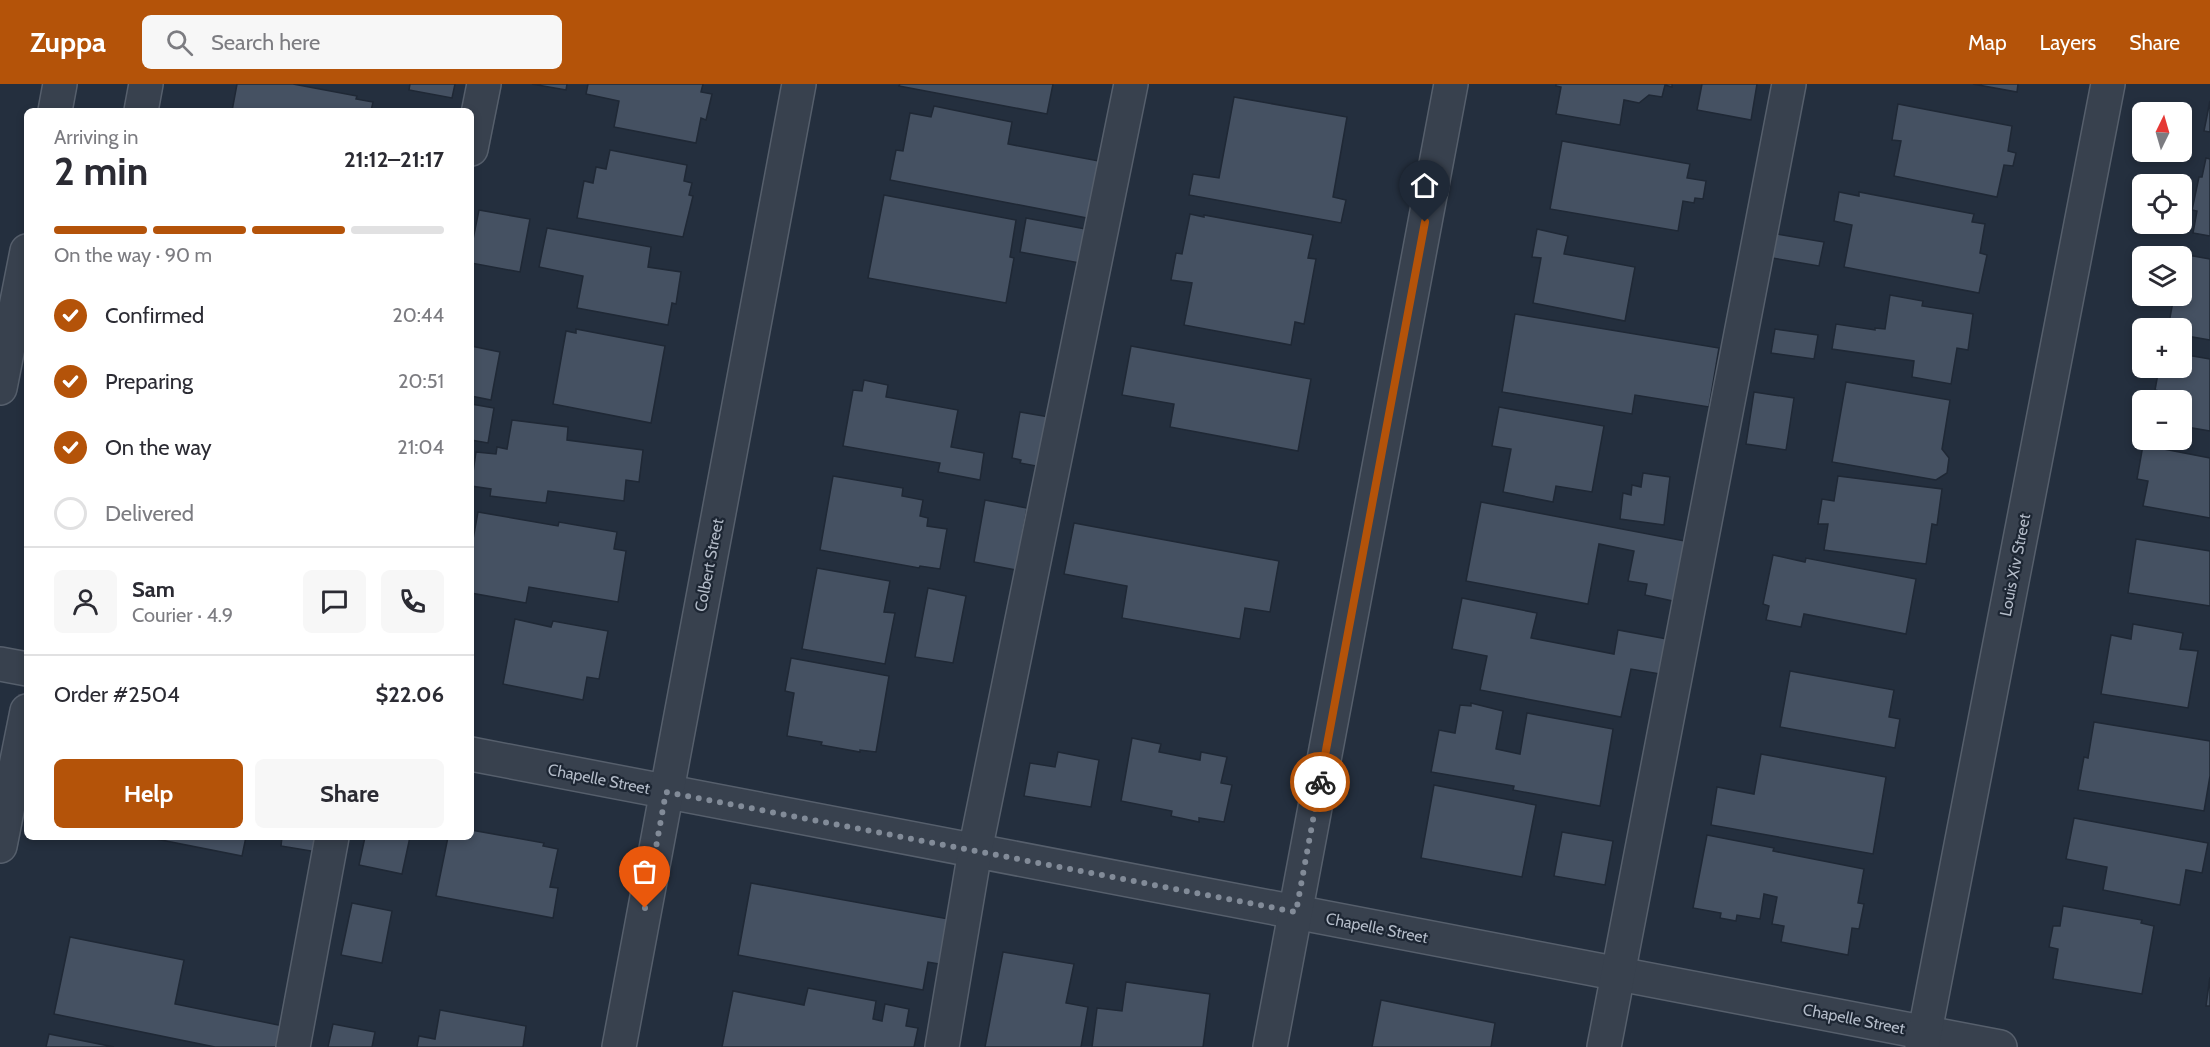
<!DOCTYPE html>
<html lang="en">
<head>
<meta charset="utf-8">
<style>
  :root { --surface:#fff; --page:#f7f7f7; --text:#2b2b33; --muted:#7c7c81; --line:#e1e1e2; --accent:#b45309 }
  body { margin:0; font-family:Cabin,sans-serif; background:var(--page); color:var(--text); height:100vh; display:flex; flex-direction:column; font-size:22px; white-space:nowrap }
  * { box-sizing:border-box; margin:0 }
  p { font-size:20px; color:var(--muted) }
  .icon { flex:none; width:33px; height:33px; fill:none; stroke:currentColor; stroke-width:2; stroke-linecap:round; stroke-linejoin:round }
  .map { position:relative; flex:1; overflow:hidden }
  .sheet { position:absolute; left:24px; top:24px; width:450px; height:732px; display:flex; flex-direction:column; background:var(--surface); border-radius:9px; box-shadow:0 3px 9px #0003 }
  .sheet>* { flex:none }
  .needle { width:39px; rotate:5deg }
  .fabs { position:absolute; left:2132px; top:18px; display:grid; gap:12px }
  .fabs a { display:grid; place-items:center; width:60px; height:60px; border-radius:9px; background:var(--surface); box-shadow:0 3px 9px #0003; font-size:30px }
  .pin { position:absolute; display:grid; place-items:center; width:51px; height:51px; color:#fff; margin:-62px -26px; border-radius:50% 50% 50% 0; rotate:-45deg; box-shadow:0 0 6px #0007 }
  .pin .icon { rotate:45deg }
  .courier { position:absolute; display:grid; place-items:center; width:60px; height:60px; margin:-30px; border:4px solid #b45309; border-radius:50%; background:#fff; color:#222; box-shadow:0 2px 8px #0007 }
  .headline em { font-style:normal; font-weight:700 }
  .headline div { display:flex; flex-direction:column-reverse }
  .headline { display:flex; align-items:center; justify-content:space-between; height:102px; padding:0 30px }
  h1 { font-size:39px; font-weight:700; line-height:45px }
  .bar { display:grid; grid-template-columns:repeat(4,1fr); gap:9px 6px; align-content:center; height:72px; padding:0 30px }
  .bar i { height:8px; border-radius:4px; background:var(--line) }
  .bar .selected { background:var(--accent) }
  .bar p { grid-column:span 4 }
  .line { display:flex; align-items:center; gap:15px; padding:0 30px; border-top:2px solid var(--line) }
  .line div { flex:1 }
  .round { display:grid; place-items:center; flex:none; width:63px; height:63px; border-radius:9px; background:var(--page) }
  ol { padding:0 30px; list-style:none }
  li { display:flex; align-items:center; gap:18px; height:66px }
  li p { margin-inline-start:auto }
  li .icon { padding:6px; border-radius:50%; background:var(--accent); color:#fff; stroke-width:4 }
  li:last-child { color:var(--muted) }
  li i { width:33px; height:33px; border:3px solid var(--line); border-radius:50% }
  .button { display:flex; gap:12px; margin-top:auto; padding:12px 30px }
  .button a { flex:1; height:69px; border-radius:9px; background:var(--accent); color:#fff; font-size:24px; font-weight:700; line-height:69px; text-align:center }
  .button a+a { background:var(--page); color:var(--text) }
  header { display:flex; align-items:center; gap:36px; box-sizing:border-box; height:84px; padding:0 30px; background:var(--accent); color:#fff }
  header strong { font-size:28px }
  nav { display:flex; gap:33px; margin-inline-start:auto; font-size:21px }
  .search { width:420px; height:54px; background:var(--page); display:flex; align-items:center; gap:15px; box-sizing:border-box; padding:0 21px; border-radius:9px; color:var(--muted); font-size:22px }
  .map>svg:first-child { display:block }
  .building { fill:#455162; stroke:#1f2835; stroke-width:1.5 }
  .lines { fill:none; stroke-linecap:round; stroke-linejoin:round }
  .minor-casing { stroke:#565f6c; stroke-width:36 }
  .minor { stroke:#38414e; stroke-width:33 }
  .done { stroke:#828b98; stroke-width:6; stroke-dasharray:0 10.8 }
  .route { stroke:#b45309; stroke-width:8 }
  .labels { text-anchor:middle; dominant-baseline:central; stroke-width:4.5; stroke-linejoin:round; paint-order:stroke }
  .street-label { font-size:16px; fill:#b4bcc9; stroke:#1d2633 }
</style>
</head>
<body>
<header>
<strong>Zuppa</strong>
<div class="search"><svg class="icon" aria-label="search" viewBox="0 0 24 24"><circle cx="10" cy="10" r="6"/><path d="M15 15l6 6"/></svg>Search here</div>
<nav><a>Map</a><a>Layers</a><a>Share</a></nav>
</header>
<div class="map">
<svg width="2210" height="963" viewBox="0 0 2210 963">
  <rect width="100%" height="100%" fill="#242f3e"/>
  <g class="building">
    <path d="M 237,0 L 293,0 L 357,12 L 356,15 L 373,18 L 371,27 L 232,27 Z"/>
    <path d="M 410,0 L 455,0 L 452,14 L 409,6 Z"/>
    <path d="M 532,0 L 567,0 L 566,6 Z"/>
    <path d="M 588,0 L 703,0 L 701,8 L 712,10 L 706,36 L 701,34 L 696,59 L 614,43 L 619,17 L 586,10 Z"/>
    <path d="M 900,0 L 1053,0 L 1047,30 L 899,2 Z"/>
    <path d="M 1556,0 L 1672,0 L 1672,3 L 1665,1 L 1662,13 L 1649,11 L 1639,19 L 1624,16 L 1620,41 L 1556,30 L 1561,3 L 1556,2 Z"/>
    <path d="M 1702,0 L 1757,0 L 1751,36 L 1697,26 Z"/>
    <path d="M 1973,0 L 2018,0 L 2017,8 Z"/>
    <path d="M 1234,13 L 1347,33 L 1333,113 L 1346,116 L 1341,139 L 1189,111 L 1193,90 L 1219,94 Z"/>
    <path d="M 2210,17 L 2210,48 L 2204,47 Z"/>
    <path d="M 1898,20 L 2012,42 L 2008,67 L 2016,69 L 2013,82 L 2004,81 L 1997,113 L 1894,92 L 1901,57 L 1892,56 Z"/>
    <path d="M 934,22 L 1012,38 L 1008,60 L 1099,77 L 1087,134 L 890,96 L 896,66 L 903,67 L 910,29 L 931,33 Z"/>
    <path d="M 1562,57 L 1690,80 L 1687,94 L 1706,97 L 1703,115 L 1695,114 L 1694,119 L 1683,117 L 1678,147 L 1550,125 Z"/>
    <path d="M 610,66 L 687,81 L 684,97 L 692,99 L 689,111 L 693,112 L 683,153 L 577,134 L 584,97 L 593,99 L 596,83 L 606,85 Z"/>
    <path d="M 2206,74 L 2210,75 L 2210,152 L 2193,149 L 2197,127 L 2192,126 L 2199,93 L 2202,93 Z"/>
    <path d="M 1839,108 L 1859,112 L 1859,108 L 1974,130 L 1972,138 L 1985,140 L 1980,169 L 1987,171 L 1979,209 L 1844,183 L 1852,141 L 1834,137 Z"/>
    <path d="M 884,111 L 1016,136 L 1010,173 L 1014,174 L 1006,219 L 868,194 Z"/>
    <path d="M 479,126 L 530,135 L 520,188 L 471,179 L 471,165 Z"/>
    <path d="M 1190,130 L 1204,133 L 1204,131 L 1313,151 L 1308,174 L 1316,175 L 1304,240 L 1295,238 L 1291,261 L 1184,241 L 1192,199 L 1171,196 L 1176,169 L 1182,170 Z"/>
    <path d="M 1026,134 L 1091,146 L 1085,180 L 1020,168 Z"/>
    <path d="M 547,144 L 651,163 L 648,183 L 681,188 L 676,220 L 672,219 L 668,241 L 577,224 L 583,192 L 539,183 Z"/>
    <path d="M 1537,145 L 1568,152 L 1564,170 L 1635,183 L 1625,237 L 1533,219 L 1541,174 L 1532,173 Z"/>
    <path d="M 1777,150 L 1824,158 L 1819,182 L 1772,174 Z"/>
    <path d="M 2182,170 L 2210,175 L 2210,256 L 2181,251 L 2181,244 L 2168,244 L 2174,212 L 2181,212 Z"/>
    <path d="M 1890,211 L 1923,217 L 1922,222 L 1973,230 L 1968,266 L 1957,264 L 1951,300 L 1912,293 L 1914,277 L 1832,265 L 1836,240 L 1875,246 L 1875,244 L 1885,245 Z"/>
    <path d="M 1515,230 L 1719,264 L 1709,323 L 1635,311 L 1632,330 L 1502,308 Z"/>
    <path d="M 576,245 L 665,262 L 651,339 L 553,320 L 566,247 L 576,249 Z"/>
    <path d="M 1775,245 L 1818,251 L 1814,275 L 1771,269 Z"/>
    <path d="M 471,262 L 500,268 L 491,316 L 471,312 Z"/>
    <path d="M 1131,262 L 1311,295 L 1298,367 L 1170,343 L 1174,320 L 1122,311 Z"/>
    <path d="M 2181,270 L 2210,275 L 2210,347 L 2181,342 L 2181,316 L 2162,316 L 2163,308 L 2155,306 L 2159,284 L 2168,285 L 2168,284 L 2181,284 Z"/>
    <path d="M 864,296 L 888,301 L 886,313 L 958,326 L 951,363 L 984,369 L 980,396 L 938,388 L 940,379 L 843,362 L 853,306 L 862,307 Z"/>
    <path d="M 1846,298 L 1950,316 L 1942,365 L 1949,374 L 1947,389 L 1936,396 L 1832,378 Z"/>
    <path d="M 1754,308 L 1794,314 L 1786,366 L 1746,360 Z"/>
    <path d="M 471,320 L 494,324 L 488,359 L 471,356 Z"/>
    <path d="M 1499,323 L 1604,342 L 1592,408 L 1556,402 L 1553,418 L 1503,408 L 1511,365 L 1492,362 Z"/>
    <path d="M 1020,328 L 1055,334 L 1036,382 L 1020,379 L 1021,376 L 1012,374 Z"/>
    <path d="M 512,336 L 568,343 L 567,356 L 643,366 L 639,398 L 626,396 L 624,417 L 548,407 L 546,419 L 490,412 L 491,405 L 471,402 L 476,368 L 496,370 L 497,363 L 507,365 Z"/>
    <path d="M 2143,361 L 2210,374 L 2210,434 L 2143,422 L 2148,397 L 2137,395 Z"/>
    <path d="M 1643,389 L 1670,393 L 1664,441 L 1620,435 L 1623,409 L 1631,411 L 1632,401 L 1641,403 Z"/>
    <path d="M 833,392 L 903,404 L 902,412 L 923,416 L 920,432 L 928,434 L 927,442 L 947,445 L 940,485 L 920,482 L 919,484 L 820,466 Z"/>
    <path d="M 1838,392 L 1942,405 L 1937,441 L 1932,440 L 1926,480 L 1824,466 L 1828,440 L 1818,440 L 1822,415 L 1834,417 Z"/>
    <path d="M 985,416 L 1027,424 L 1016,486 L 974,478 Z"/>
    <path d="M 1481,418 L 1685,457 L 1673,517 L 1645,511 L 1647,500 L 1628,497 L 1634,467 L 1599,460 L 1588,520 L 1466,497 Z"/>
    <path d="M 478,428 L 558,442 L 559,438 L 617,448 L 614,465 L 626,467 L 618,518 L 529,503 L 526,519 L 471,509 L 471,466 Z"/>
    <path d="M 1074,439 L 1279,477 L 1270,528 L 1245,524 L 1240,555 L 1122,534 L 1127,502 L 1064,490 Z"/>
    <path d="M 2136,455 L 2210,467 L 2210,522 L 2128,509 Z"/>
    <path d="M 1773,471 L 1805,478 L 1806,474 L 1916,495 L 1906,550 L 1804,530 L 1801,543 L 1766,536 L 1769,522 L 1763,520 Z"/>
    <path d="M 817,484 L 890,497 L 884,528 L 895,529 L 885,580 L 802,565 Z"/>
    <path d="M 928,504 L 966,512 L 953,579 L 915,573 Z"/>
    <path d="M 1462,514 L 1537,529 L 1531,554 L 1614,570 L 1618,546 L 1667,555 L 1660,590 L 1631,585 L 1621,633 L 1480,606 L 1487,572 L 1452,565 Z"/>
    <path d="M 515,535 L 551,543 L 553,537 L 608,547 L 599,595 L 587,593 L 583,616 L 503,600 Z"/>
    <path d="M 2133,540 L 2183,549 L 2180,565 L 2198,567 L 2188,624 L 2101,610 L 2111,551 L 2131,555 Z"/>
    <path d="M 791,574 L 889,592 L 876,668 L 860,666 L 860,668 L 821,661 L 822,658 L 787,652 L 794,609 L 785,607 Z"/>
    <path d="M 1790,587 L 1894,606 L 1889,633 L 1900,635 L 1895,664 L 1780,643 Z"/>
    <path d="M 1471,619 L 1503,627 L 1496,665 L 1520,670 L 1527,629 L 1613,645 L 1600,722 L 1513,706 L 1514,702 L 1431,688 L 1439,646 L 1455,649 L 1460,621 L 1471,622 Z"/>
    <path d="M 2094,638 L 2210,657 L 2210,692 L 2204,727 L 2078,706 L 2084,673 L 2088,674 Z"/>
    <path d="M 1132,654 L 1161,660 L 1159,668 L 1200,676 L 1201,668 L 1227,673 L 1221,699 L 1232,701 L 1224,738 L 1199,734 L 1199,738 L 1171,732 L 1172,727 L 1121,717 Z"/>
    <path d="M 1058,668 L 1099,676 L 1091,723 L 1024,712 L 1030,679 L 1055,683 Z"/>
    <path d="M 1761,670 L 1886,693 L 1873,770 L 1711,741 L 1717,703 L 1754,710 Z"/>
    <path d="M 1434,701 L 1536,721 L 1522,793 L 1421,774 Z"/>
    <path d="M 2074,734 L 2208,759 L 2202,789 L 2186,786 L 2180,821 L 2103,806 L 2107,783 L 2066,775 Z"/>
    <path d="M 471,746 L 544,759 L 543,762 L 558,765 L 550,803 L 558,804 L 553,834 L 436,812 L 448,753 L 471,753 Z"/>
    <path d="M 1562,748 L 1613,757 L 1605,801 L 1554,792 Z"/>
    <path d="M 1707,751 L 1774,764 L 1773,767 L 1864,785 L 1858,819 L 1864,820 L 1859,845 L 1852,844 L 1848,871 L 1781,858 L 1784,842 L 1772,840 L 1777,813 L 1764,810 L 1760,835 L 1737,831 L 1736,837 L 1720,834 L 1721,829 L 1693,824 Z"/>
    <path d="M 146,753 L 246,753 L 242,772 Z"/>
    <path d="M 282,753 L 326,753 L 323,769 L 281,762 Z"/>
    <path d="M 365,753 L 410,753 L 402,790 L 359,781 Z"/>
    <path d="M 751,799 L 954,836 L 945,881 L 928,878 L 923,906 L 738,871 Z"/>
    <path d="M 352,819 L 392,827 L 382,879 L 341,871 Z"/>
    <path d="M 2063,822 L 2142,836 L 2141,839 L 2154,842 L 2142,910 L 2053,895 L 2058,865 L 2049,863 L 2053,842 L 2060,842 Z"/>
    <path d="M 70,853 L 184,876 L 175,920 L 288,943 L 284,963 L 215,963 L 54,930 Z"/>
    <path d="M 1003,868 L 1074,880 L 1066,919 L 1088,923 L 1081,963 L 985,963 Z"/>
    <path d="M 2210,893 L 2210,922 L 2206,922 Z"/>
    <path d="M 1126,898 L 1210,910 L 1203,963 L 1092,963 L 1097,924 L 1122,927 Z"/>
    <path d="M 808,904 L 876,917 L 873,935 L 882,937 L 885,920 L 909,925 L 906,942 L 918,944 L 914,963 L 722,963 L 733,907 L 804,921 Z"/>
    <path d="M 1381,916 L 1495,939 L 1491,963 L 1372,963 Z"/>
    <path d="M 440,926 L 526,942 L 523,963 L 417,963 L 419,952 L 435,955 Z"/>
    <path d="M 333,940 L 375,948 L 372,963 L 328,963 Z"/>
    <path d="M 49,950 L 114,963 L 46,963 Z"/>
  </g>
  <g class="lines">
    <defs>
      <g id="minor">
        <path d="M 55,27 L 60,0"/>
        <path d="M 141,27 L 146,0"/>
        <path d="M 471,65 L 484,0"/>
        <path d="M 0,304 L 27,167"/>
        <path d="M 0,580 L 27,585"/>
        <path d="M 471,670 L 2000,963"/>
        <path d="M 0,762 L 27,627"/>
        <path d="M 293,963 L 332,753"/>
        <path d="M 619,963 L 799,0"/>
        <path d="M 942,963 L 975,767 L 1131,0"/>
        <path d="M 1270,963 L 1451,0"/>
        <path d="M 1604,963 L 1789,0"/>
        <path d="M 1922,963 L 2108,0"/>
      </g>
    </defs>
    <use href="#minor" class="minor-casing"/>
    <use href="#minor" class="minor"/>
  </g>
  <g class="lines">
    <path class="done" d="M 645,824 L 666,708 L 1296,828 L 1320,698"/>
    <path class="route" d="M 1320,698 L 1425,138"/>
  </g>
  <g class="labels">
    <g class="street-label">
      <text transform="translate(709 481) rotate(-79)">Colbert Street</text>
      <text transform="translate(2015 481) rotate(-79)">Louis Xiv Street</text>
      <text transform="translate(599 695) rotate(11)">Chapelle Street</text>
      <text transform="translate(1377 844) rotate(11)">Chapelle Street</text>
      <text transform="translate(1854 935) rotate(11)">Chapelle Street</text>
    </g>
  </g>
</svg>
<div class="fabs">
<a><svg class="needle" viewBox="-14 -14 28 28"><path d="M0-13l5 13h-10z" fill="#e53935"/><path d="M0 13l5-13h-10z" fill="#7c7c81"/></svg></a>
<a><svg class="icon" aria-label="locate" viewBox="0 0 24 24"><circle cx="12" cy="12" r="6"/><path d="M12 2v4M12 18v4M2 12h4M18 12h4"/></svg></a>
<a><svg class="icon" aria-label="layers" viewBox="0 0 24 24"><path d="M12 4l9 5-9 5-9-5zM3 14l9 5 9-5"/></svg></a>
<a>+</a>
<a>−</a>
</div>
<div class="pin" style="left:645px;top:824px;background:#ea580c"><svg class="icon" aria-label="bag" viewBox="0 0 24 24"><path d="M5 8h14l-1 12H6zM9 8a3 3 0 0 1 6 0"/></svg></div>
<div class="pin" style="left:1425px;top:138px;background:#1f2937"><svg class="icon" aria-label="home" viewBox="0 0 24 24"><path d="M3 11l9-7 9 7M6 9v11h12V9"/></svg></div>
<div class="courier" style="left:1320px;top:698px"><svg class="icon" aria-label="bike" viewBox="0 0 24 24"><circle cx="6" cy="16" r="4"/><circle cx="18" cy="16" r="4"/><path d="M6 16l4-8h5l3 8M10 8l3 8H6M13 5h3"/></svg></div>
<section class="sheet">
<div class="headline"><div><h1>2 min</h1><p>Arriving in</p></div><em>21:12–21:17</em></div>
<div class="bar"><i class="selected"></i><i class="selected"></i><i class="selected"></i><i></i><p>On the way · 90 m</p></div>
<ol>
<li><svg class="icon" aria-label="check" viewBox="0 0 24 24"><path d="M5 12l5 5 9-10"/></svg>Confirmed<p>20:44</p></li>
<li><svg class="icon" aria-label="check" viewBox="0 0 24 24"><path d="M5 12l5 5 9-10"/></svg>Preparing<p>20:51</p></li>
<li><svg class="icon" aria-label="check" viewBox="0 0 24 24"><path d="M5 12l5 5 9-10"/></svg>On the way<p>21:04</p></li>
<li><i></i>Delivered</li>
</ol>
<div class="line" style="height:108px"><a class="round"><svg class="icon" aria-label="person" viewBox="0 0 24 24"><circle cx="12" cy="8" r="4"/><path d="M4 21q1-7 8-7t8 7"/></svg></a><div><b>Sam</b><p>Courier · 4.9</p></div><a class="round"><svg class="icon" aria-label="chat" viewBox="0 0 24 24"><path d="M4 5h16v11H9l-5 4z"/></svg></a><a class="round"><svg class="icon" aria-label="phone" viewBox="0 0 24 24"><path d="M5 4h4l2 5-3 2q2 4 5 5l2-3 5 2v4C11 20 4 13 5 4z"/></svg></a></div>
<div class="line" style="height:78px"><div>Order #2504</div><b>$22.06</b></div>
<div class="button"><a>Help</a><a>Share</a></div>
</section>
</div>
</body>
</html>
